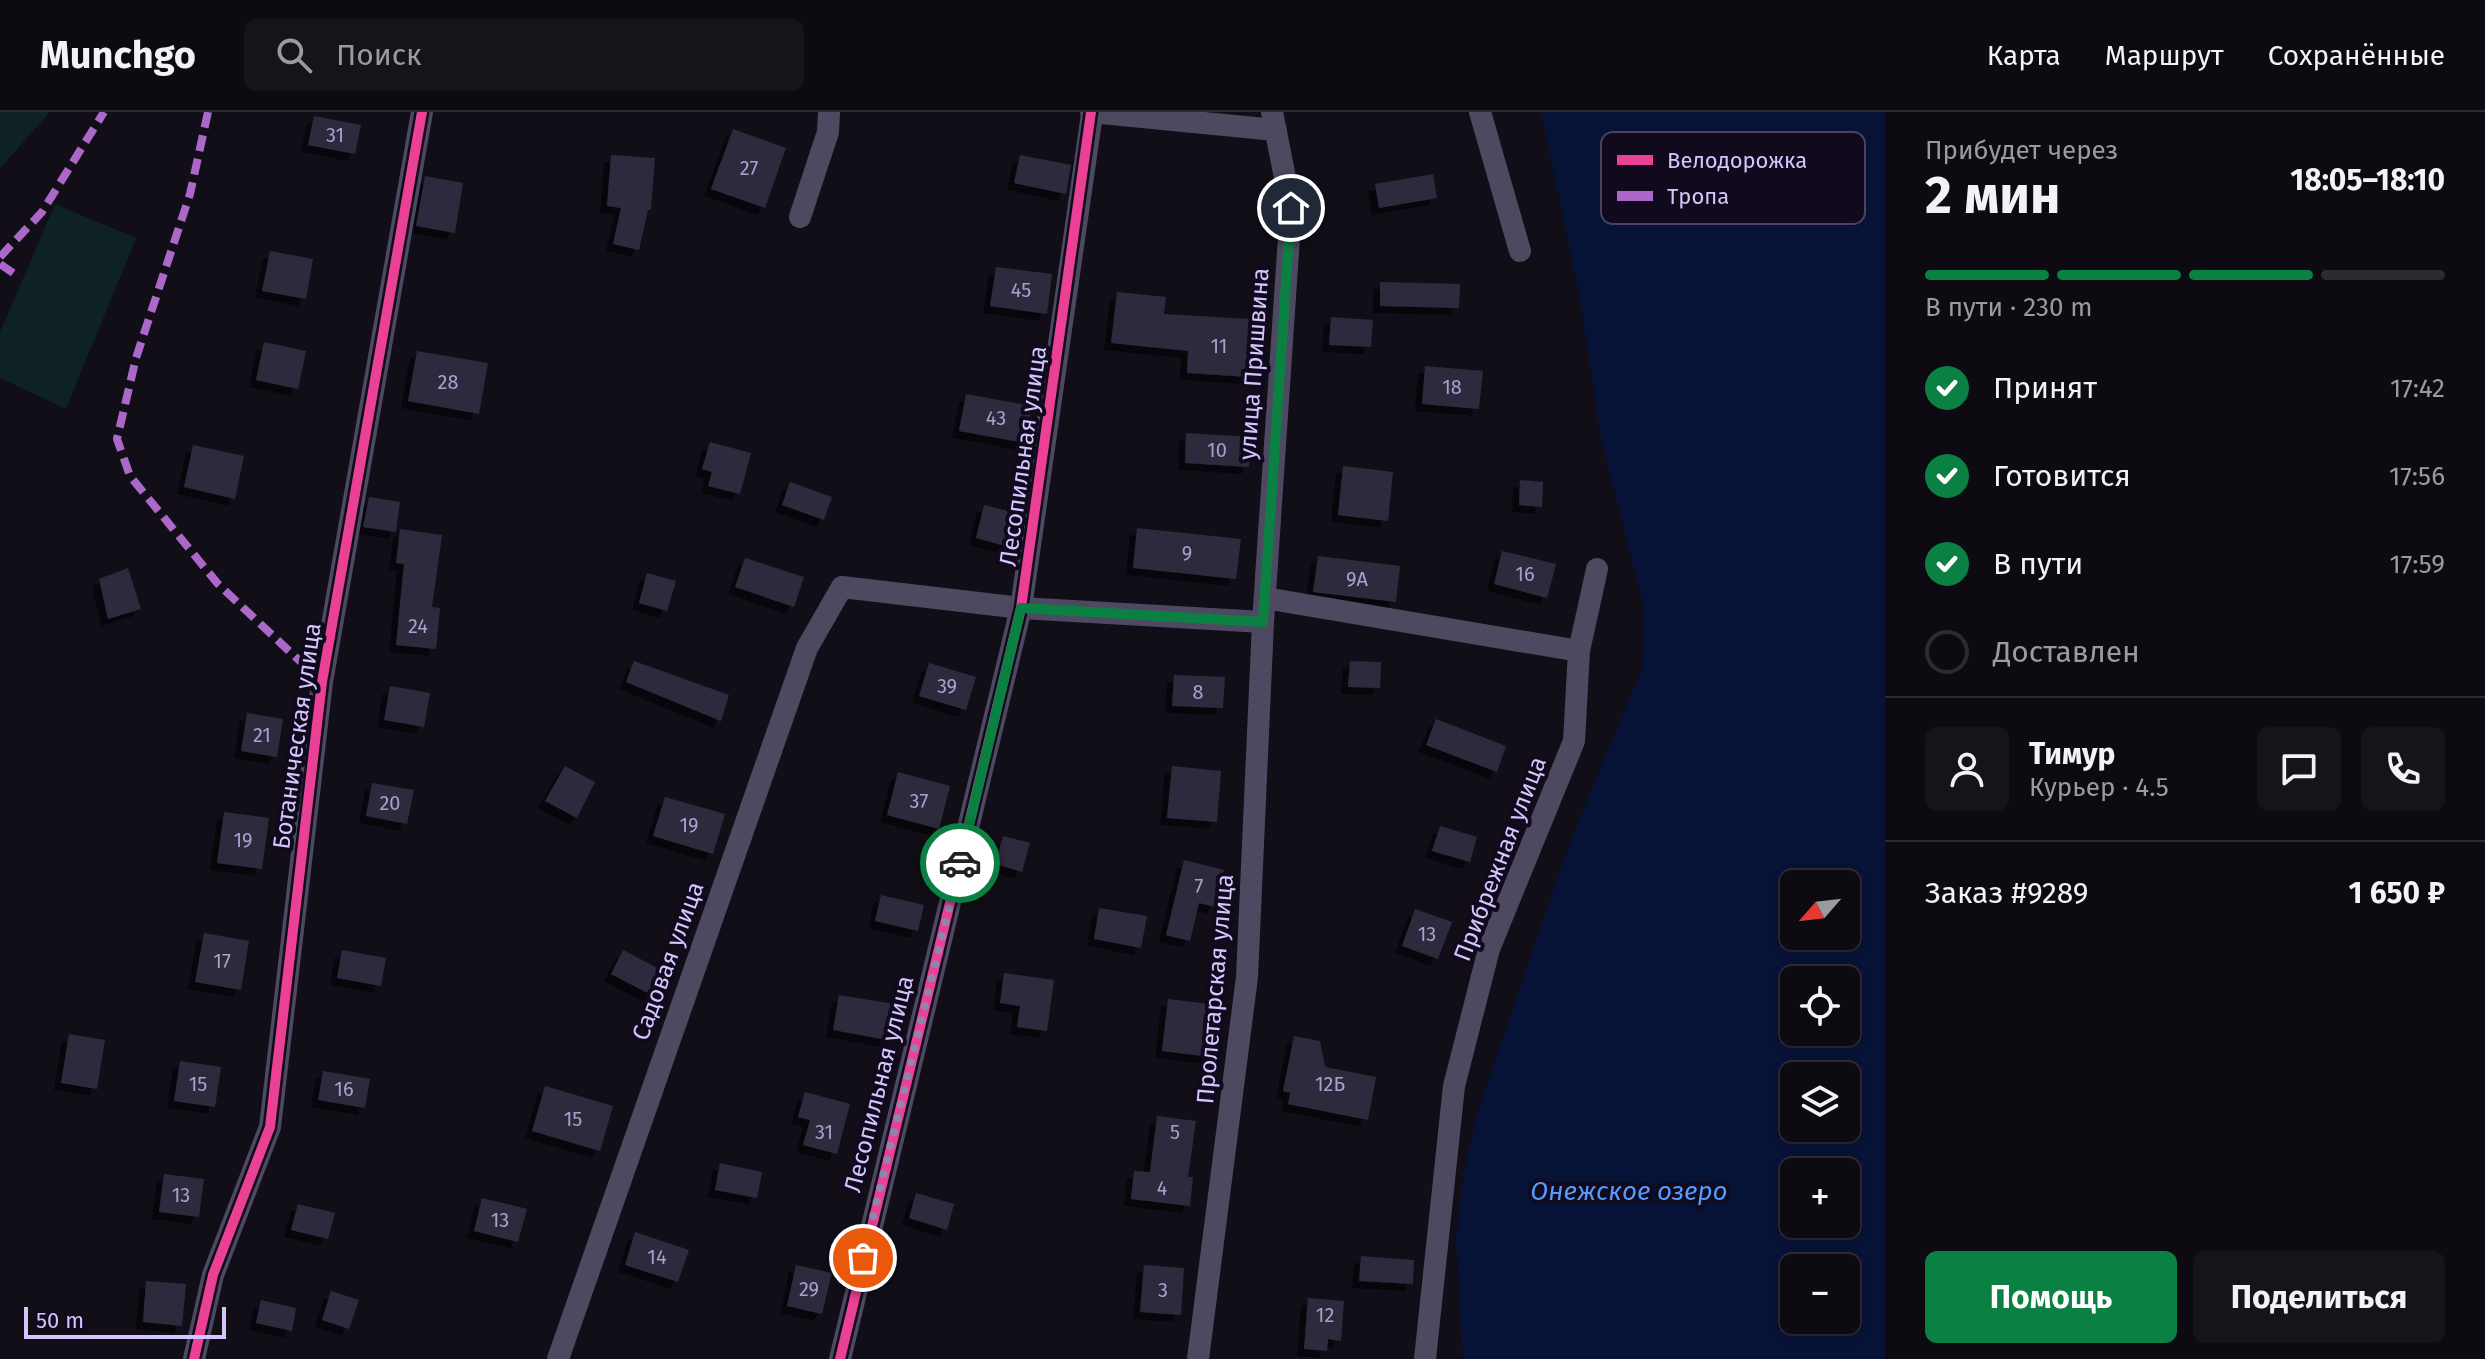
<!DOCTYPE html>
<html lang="ru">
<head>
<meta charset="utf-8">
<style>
  :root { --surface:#0d0a12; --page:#16131b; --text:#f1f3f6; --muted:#9a9a9f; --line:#2d2b32; --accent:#0b8043 }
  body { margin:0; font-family:"Fira Sans",sans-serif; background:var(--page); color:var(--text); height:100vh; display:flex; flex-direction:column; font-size:30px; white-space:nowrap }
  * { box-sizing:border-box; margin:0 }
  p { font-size:26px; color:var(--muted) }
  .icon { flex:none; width:44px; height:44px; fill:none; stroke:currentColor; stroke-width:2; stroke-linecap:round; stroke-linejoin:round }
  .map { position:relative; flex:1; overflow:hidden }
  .side { display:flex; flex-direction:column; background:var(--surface); width:600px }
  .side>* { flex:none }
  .needle { width:52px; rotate:242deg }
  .buttons { position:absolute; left:1780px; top:758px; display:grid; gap:16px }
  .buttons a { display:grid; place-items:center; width:80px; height:80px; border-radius:12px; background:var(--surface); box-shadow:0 4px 12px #0003,0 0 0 2px var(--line); font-size:40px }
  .scale { position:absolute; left:24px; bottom:20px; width:202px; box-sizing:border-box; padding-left:8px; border:4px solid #d3c6ff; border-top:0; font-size:22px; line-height:28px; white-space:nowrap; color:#d3c6ff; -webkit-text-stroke:6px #100a1c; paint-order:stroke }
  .pin { position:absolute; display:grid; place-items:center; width:68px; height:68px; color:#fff; margin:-34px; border:4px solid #fff; border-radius:50%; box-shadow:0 2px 8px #0007 }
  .courier { position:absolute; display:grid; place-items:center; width:80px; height:80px; margin:-40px; border:6px solid #0b8043; border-radius:50%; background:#fff; color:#222; box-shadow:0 2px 10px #0007 }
  .headline em { font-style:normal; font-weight:700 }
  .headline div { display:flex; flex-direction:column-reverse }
  .headline { display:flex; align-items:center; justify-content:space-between; height:136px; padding:0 40px }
  h1 { font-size:52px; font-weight:700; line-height:60px }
  .bar { display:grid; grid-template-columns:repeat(4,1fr); gap:12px 8px; align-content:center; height:96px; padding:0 40px }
  .bar i { height:10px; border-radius:6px; background:var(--line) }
  .bar .active { background:var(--accent) }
  .bar p { grid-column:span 4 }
  .line { display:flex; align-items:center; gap:20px; padding:0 40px; border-top:2px solid var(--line) }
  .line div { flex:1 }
  .round { display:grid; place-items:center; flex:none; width:84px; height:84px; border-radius:12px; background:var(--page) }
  ol { padding:0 40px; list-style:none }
  li { display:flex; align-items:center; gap:24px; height:88px }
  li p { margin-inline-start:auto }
  li .icon { padding:8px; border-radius:50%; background:var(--accent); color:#fff; stroke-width:4 }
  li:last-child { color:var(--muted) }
  li i { width:44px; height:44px; border:4px solid var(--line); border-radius:50% }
  .cta { display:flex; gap:16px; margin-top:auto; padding:16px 40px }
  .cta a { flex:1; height:92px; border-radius:12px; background:var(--accent); color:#fff; font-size:32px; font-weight:700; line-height:92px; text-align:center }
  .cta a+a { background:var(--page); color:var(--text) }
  header { display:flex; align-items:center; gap:48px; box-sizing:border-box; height:112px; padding:0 40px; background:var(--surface); border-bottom:2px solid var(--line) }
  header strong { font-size:38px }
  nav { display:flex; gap:44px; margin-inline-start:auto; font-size:28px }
  .search { width:560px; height:72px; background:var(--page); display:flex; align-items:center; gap:20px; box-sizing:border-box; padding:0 28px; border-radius:12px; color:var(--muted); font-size:30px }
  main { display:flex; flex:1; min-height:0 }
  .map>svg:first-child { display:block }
  .green { fill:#0e2125 }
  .water { fill:#071237; fill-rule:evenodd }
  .building { fill:#2f2a3c; filter:url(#shadow) }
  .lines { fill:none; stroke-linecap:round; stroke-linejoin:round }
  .minor { stroke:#4d4961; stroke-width:22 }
  .quiet { stroke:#ac68c9; stroke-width:8; stroke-dasharray:16 8; stroke-linecap:butt }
  .cycleway-casing { stroke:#100a1c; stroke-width:15 }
  .cycleway { stroke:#ea4096; stroke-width:10 }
  .done { stroke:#8f86ae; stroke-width:8; stroke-dasharray:0 14.4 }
  .route { stroke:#0b8043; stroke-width:10 }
  .labels { text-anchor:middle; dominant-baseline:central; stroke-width:8; stroke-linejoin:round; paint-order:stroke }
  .number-label { font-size:20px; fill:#aa9fce }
  .street-label { font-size:24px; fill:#d3c6ff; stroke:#100a1c }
  .water-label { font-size:26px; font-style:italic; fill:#549aff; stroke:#100a1c }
  .key { fill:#100a1c; stroke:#4a4260; stroke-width:2 }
  .key-label { font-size:22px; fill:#d3c6ff }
</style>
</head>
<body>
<header>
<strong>Munchgo</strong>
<div class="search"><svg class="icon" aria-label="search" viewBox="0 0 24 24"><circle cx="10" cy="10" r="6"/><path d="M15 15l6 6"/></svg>Поиск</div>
<nav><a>Карта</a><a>Маршрут</a><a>Сохранённые</a></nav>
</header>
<main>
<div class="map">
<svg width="1885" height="1247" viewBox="0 0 1885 1247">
  <defs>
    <filter id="shadow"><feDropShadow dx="-7" dy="7" stdDeviation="0" flood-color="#0009"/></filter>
  </defs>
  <rect width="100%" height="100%" fill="#110e18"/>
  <g class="green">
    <path d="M 0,0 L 50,0 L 0,56 Z"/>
    <path d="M 55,92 L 136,126 L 66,297 L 0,266 L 0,220 Z"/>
  </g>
  <path class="water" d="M 1541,0 L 1885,0 L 1885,1247 L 1463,1247 L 1456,1126 L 1464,1058 L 1478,998 L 1570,730 L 1642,556 L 1644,496 L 1601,327 L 1580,187 ZM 1794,772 L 1846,772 L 1846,824 L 1794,824 ZM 1794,868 L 1846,868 L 1846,920 L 1794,920 ZM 1794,964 L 1846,964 L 1846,1016 L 1794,1016 ZM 1794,1060 L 1846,1060 L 1846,1112 L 1794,1112 ZM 1794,1156 L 1846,1156 L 1846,1208 L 1794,1208 Z"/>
  <g class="building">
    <path d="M 314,4 L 361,13 L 355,42 L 308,33 Z"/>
    <path d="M 733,17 L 786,36 L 765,96 L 711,77 Z"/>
    <path d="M 611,43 L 655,46 L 651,98 L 648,98 L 639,138 L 613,132 L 621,96 L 607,94 Z"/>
    <path d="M 1020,43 L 1071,53 L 1066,82 L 1014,71 Z"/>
    <path d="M 1433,62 L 1437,86 L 1379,96 L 1375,72 Z"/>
    <path d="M 425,64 L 463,71 L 455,121 L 416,114 Z"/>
    <path d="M 270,139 L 313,147 L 306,187 L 262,179 Z"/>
    <path d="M 996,155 L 1052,162 L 1047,202 L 990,194 Z"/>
    <path d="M 1380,170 L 1460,172 L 1459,196 L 1380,194 Z"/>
    <path d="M 1117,180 L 1166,185 L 1164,202 L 1251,207 L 1248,265 L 1187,261 L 1188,239 L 1111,231 Z"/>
    <path d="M 1331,205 L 1373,208 L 1371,235 L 1329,233 Z"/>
    <path d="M 264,230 L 306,239 L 298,277 L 256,268 Z"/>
    <path d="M 417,239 L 488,251 L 479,302 L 408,289 Z"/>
    <path d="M 1425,254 L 1483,259 L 1479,297 L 1422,292 Z"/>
    <path d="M 966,282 L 1032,294 L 1025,331 L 959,319 Z"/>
    <path d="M 1186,321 L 1250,325 L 1249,355 L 1185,351 Z"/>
    <path d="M 710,330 L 751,341 L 740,382 L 708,374 L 712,360 L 702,357 Z"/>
    <path d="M 193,333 L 244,344 L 235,387 L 184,375 Z"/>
    <path d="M 1343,354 L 1393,360 L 1388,409 L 1338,403 Z"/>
    <path d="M 1520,368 L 1543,370 L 1542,395 L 1519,393 Z"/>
    <path d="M 790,370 L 832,385 L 824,408 L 782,393 Z"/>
    <path d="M 369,385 L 400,390 L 396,420 L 363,415 Z"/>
    <path d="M 984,393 L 1020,402 L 1012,436 L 976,426 Z"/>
    <path d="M 1137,416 L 1241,427 L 1236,467 L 1133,456 Z"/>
    <path d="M 400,417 L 442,423 L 432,495 L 440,496 L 436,537 L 396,533 L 404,452 L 396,451 Z"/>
    <path d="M 1502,439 L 1556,452 L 1547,486 L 1494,472 Z"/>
    <path d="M 1318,444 L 1400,454 L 1396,490 L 1313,480 Z"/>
    <path d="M 745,446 L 804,465 L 794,495 L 735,475 Z"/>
    <path d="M 128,456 L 141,497 L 108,507 L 99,467 Z"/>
    <path d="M 647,461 L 676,469 L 667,499 L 639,491 Z"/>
    <path d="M 634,549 L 729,583 L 721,609 L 626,570 Z"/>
    <path d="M 1350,549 L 1381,550 L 1380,576 L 1348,575 Z"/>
    <path d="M 929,551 L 976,565 L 966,598 L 919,584 Z"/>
    <path d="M 1174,563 L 1225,565 L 1223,596 L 1172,594 Z"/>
    <path d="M 390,574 L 430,581 L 424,615 L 384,608 Z"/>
    <path d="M 247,601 L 283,607 L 277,645 L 241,639 Z"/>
    <path d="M 1436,607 L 1506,634 L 1497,660 L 1426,633 Z"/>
    <path d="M 565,654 L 595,670 L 577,706 L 545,689 Z"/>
    <path d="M 1172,654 L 1221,659 L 1217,710 L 1167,706 Z"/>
    <path d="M 898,660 L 950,674 L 939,717 L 887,703 Z"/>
    <path d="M 372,671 L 414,678 L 407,712 L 366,704 Z"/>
    <path d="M 665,685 L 725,702 L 713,742 L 653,724 Z"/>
    <path d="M 224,700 L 269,706 L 262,757 L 217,751 Z"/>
    <path d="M 1440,714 L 1477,725 L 1470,750 L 1432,739 Z"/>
    <path d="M 1003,724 L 1030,731 L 1022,760 L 995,752 Z"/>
    <path d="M 1184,748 L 1224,758 L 1215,795 L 1199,791 L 1190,829 L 1166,823 Z"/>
    <path d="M 881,783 L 924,793 L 918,819 L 875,809 Z"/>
    <path d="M 1099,796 L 1147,804 L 1141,836 L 1094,827 Z"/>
    <path d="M 1415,797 L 1452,810 L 1438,847 L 1402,834 Z"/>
    <path d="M 204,821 L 249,829 L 241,878 L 195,870 Z"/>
    <path d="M 342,838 L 386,846 L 381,874 L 337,866 Z"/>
    <path d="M 623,838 L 667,861 L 655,885 L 611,862 Z"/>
    <path d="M 1004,861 L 1054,868 L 1047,919 L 1017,915 L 1020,894 L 1000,891 Z"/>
    <path d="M 839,883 L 894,892 L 887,928 L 833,918 Z"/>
    <path d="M 1168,887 L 1217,893 L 1211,945 L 1162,939 Z"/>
    <path d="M 69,922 L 105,928 L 97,977 L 61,971 Z"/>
    <path d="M 1294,924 L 1320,929 L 1325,955 L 1376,965 L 1368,1008 L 1288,992 L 1290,981 L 1283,979 Z"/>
    <path d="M 180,949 L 221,955 L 215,995 L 174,989 Z"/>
    <path d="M 323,959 L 370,967 L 365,996 L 318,988 Z"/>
    <path d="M 545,974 L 613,994 L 600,1039 L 532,1019 Z"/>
    <path d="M 805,980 L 850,992 L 837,1042 L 803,1033 L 810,1008 L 798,1005 Z"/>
    <path d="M 1157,1004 L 1196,1009 L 1188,1065 L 1193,1065 L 1190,1094 L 1131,1087 L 1134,1059 L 1150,1060 Z"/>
    <path d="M 720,1051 L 762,1060 L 757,1086 L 715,1078 Z"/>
    <path d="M 164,1062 L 204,1067 L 199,1105 L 159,1100 Z"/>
    <path d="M 916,1081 L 954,1092 L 947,1118 L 909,1106 Z"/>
    <path d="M 482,1086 L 527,1097 L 518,1130 L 474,1119 Z"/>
    <path d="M 298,1092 L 335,1101 L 328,1127 L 291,1118 Z"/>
    <path d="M 635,1120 L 689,1138 L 678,1170 L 625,1153 Z"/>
    <path d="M 1361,1144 L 1414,1148 L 1413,1172 L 1359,1169 Z"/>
    <path d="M 796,1153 L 832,1161 L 822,1202 L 787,1194 Z"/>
    <path d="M 1144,1153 L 1184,1156 L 1181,1203 L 1140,1200 Z"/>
    <path d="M 146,1169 L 186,1172 L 182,1214 L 143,1210 Z"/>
    <path d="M 331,1179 L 359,1188 L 349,1217 L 322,1208 Z"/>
    <path d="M 1308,1186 L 1344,1189 L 1341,1229 L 1328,1227 L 1327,1239 L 1304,1237 Z"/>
    <path d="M 261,1188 L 296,1196 L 292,1219 L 256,1211 Z"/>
  </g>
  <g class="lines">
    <g class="minor">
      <path d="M 1091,0 L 1276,18"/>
      <path d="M 1480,0 L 1520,139"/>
      <path d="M 800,105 L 828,20 L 829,0"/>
      <path d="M 1265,486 L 1579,539"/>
      <path d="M 194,1247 L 213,1163 L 270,1015 L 322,570 L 422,0"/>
      <path d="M 558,1247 L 807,536 L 842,475 L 1021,496 L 1263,510"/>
      <path d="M 840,1247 L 1021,496 L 1092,2"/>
      <path d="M 1198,1247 L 1247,865 L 1263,510 L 1291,96 L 1272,0"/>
      <path d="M 1425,1247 L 1454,974 L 1489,837 L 1574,629 L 1579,539 L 1597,457"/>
    </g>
    <g class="quiet">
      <path d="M 208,0 L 190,82 L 136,246 L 117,327 L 130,364 L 218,472 L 322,570"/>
      <path d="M 0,145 L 42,100 L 104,0"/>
      <path d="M 0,152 L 16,163"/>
    </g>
    <defs>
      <g id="cycleway">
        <path d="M 194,1247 L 213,1163 L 270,1015 L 322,570 L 422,0"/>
        <path d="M 840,1247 L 1021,496 L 1091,0"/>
      </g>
    </defs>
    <use href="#cycleway" class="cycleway-casing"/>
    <use href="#cycleway" class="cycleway"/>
  </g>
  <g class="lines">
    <path class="done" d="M 863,1146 L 960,751"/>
    <path class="route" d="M 960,751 L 1021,496 L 1263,510 L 1291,96"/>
  </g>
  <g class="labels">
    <g class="number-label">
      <text x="335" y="23">31</text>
      <text x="749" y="56">27</text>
      <text x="1021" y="178">45</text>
      <text x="1219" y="234">11</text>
      <text x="448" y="270">28</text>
      <text x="1452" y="275">18</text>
      <text x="996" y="306">43</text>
      <text x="1217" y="338">10</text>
      <text x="1187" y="441">9</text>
      <text x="1525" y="462">16</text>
      <text x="1357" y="467">9А</text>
      <text x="418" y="514">24</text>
      <text x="947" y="574">39</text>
      <text x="1198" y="580">8</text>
      <text x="262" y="623">21</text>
      <text x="919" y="689">37</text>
      <text x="390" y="691">20</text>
      <text x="689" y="713">19</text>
      <text x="243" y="728">19</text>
      <text x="1199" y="774">7</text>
      <text x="1427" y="822">13</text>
      <text x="222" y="849">17</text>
      <text x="198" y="972">15</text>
      <text x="1330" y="972">12Б</text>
      <text x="344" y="977">16</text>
      <text x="573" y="1007">15</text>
      <text x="824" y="1020">31</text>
      <text x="1175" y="1020">5</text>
      <text x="1162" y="1076">4</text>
      <text x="181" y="1083">13</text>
      <text x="500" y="1108">13</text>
      <text x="657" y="1145">14</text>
      <text x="809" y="1177">29</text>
      <text x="1163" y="1178">3</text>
      <text x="1325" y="1203">12</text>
    </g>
    <g class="street-label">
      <text transform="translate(1254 252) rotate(-86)">улица Пришвина</text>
      <text transform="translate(1023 344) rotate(-82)">Лесопильная улица</text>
      <text transform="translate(297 624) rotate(-82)">Ботаническая улица</text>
      <text transform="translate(1500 747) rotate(-69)">Прибрежная улица</text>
      <text transform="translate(668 849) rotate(-70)">Садовая улица</text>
      <text transform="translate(1215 877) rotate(-85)">Пролетарская улица</text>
      <text transform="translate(879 972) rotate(-76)">Лесопильная улица</text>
    </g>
    <g class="water-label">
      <text x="1629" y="1079">Онежское озеро</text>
    </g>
  </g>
  <rect x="1601" y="20" width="264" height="92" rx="12" class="key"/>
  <rect x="1617" y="43" width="36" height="10" fill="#ea4096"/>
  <rect x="1617" y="79" width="36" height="10" fill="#ac68c9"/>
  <g class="key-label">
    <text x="1667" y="56">Велодорожка</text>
    <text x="1667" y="92">Тропа</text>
  </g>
</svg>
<div class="buttons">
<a><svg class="needle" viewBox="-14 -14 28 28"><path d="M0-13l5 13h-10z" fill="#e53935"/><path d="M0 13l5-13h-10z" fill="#9a9a9f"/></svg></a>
<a><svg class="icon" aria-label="locate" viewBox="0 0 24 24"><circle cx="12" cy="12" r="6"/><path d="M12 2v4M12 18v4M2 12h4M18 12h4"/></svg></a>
<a><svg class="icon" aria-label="layers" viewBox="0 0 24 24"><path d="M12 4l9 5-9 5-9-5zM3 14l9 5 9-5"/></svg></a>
<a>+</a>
<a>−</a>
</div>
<div class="scale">50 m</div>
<div class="pin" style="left:863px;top:1146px;background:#ea580c"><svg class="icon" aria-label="bag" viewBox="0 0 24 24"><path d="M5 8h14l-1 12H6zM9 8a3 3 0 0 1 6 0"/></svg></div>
<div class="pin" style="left:1291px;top:96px;background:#1f2937"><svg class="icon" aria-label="home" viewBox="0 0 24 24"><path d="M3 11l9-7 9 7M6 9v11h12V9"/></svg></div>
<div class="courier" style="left:960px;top:751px"><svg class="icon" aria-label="car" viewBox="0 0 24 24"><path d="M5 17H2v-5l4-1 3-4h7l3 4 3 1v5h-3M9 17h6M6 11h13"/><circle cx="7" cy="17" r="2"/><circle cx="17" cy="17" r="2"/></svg></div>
</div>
<section class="side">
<div class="headline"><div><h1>2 мин</h1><p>Прибудет через</p></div><em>18:05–18:10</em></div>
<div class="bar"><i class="active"></i><i class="active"></i><i class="active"></i><i></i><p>В пути · 230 m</p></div>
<ol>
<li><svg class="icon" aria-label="check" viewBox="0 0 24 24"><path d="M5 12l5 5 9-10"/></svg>Принят<p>17:42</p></li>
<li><svg class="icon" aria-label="check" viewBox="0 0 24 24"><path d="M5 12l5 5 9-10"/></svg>Готовится<p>17:56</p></li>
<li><svg class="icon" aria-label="check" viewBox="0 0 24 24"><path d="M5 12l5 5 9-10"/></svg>В пути<p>17:59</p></li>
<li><i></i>Доставлен</li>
</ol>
<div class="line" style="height:144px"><a class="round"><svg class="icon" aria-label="person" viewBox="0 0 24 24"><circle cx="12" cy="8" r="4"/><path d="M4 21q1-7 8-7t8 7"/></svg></a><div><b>Тимур</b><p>Курьер · 4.5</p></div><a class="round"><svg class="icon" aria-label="chat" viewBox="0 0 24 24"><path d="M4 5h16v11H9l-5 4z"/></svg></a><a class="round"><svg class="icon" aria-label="phone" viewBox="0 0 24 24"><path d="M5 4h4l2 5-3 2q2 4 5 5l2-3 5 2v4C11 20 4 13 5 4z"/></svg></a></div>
<div class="line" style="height:104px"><div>Заказ #9289</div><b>1 650 ₽</b></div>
<div class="cta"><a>Помощь</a><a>Поделиться</a></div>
</section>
</main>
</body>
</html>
